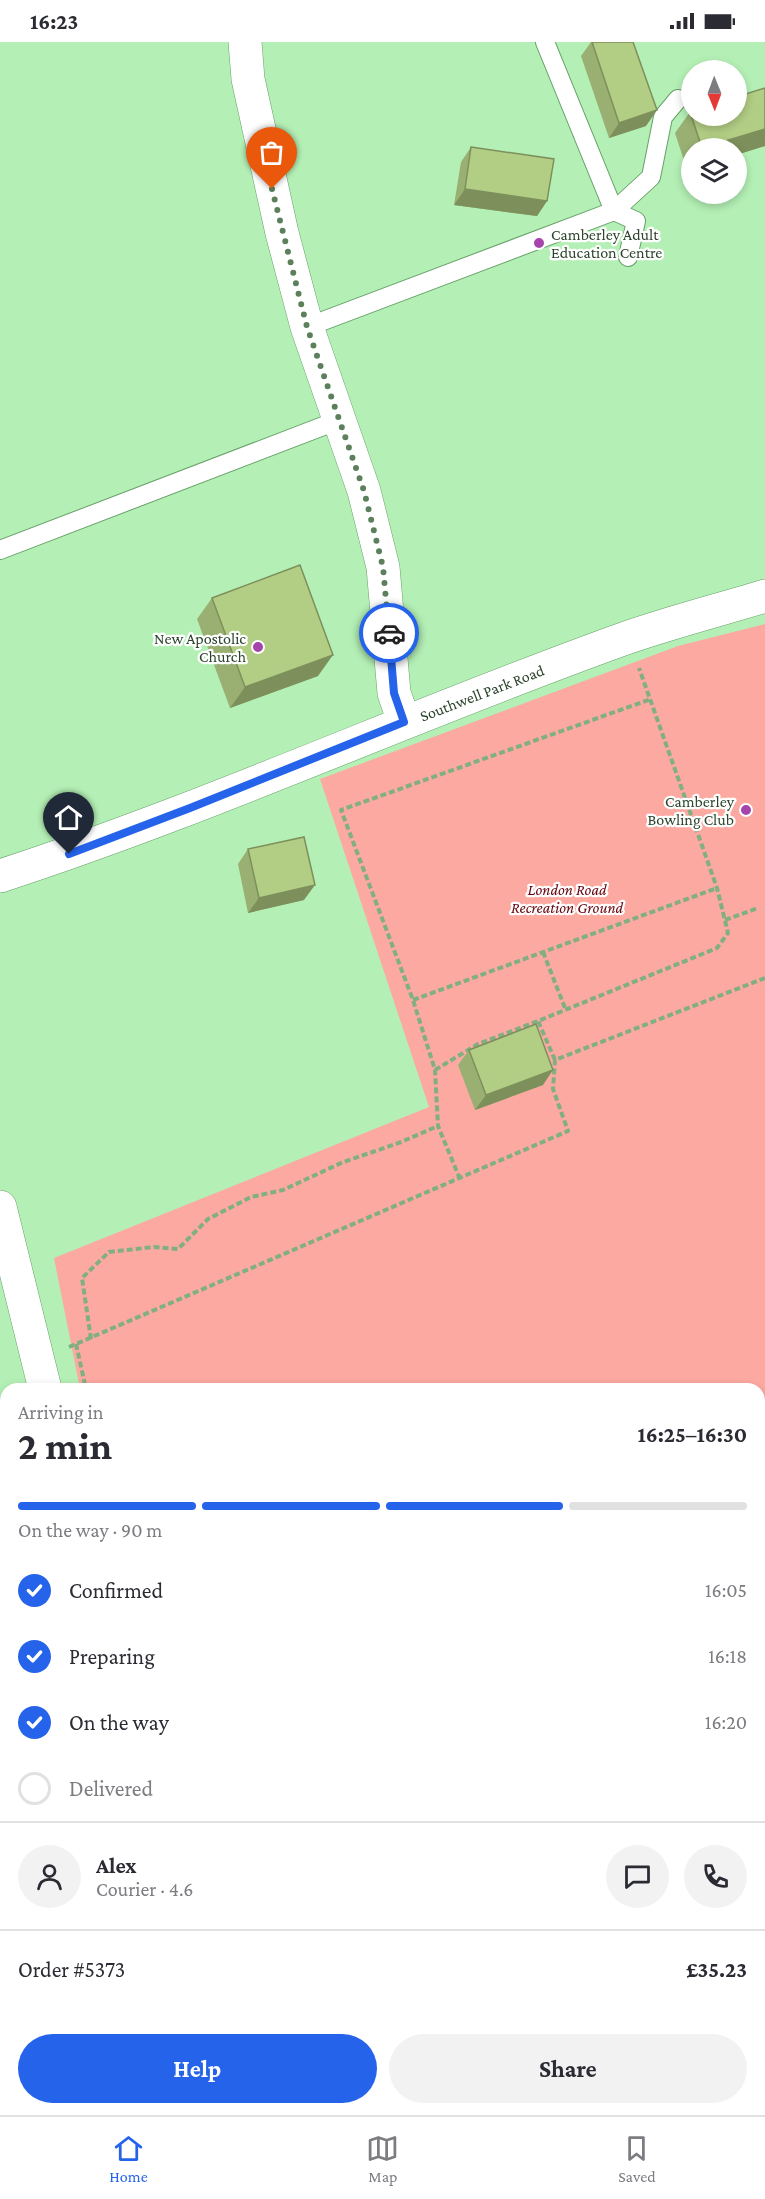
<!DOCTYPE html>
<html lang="en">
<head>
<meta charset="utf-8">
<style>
  :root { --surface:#fff; --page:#f2f2f3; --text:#2b2b33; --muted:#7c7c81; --line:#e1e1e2; --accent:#2563eb }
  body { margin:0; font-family:"Crimson Pro",serif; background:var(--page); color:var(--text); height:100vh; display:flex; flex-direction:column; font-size:22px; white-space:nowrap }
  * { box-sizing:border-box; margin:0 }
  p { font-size:20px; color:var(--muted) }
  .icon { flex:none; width:33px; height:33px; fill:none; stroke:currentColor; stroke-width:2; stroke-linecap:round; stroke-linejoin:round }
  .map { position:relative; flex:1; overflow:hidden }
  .panel { position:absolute; left:0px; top:1341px; width:765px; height:732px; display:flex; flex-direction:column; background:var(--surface); border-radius:18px 18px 0 0; box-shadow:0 3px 9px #0003 }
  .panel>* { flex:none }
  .needle { width:39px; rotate:179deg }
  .controls { position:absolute; left:681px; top:18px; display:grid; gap:12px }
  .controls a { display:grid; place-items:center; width:66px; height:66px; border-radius:50%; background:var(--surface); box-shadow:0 3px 9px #0003; font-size:30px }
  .pin { position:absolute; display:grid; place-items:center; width:51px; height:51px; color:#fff; margin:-62px -26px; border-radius:50% 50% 50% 0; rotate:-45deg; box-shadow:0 0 6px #0007 }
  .pin .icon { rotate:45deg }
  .courier { position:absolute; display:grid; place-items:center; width:60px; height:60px; margin:-30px; border:4px solid #2563eb; border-radius:50%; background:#fff; color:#222; box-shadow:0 2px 8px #0007 }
  .head em { font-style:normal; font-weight:700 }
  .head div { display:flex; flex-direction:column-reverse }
  .head { display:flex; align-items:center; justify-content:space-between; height:102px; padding:0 18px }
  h1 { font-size:39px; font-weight:700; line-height:45px }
  .bar { display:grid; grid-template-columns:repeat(4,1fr); gap:9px 6px; align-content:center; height:72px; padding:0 18px }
  .bar i { height:8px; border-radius:4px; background:var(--line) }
  .bar .current { background:var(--accent) }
  .bar p { grid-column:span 4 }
  .line { display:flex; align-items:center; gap:15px; padding:0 18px; border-top:2px solid var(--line) }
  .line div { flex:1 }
  .round { display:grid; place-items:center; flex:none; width:63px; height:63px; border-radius:32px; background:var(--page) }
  ol { padding:0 18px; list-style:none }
  li { display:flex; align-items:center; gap:18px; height:66px }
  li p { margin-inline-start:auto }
  li .icon { padding:6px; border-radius:50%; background:var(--accent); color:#fff; stroke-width:4 }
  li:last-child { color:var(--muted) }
  li i { width:33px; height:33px; border:3px solid var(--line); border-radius:50% }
  .button { display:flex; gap:12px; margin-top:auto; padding:12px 18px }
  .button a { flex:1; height:69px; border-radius:36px; background:var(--accent); color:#fff; font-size:24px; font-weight:700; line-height:69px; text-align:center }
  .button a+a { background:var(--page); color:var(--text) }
  .status { display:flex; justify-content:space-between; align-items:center; height:42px; padding:0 30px; background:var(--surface); direction:ltr }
  .status svg { height:16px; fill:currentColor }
  .tabs { display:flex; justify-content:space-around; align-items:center; height:84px; border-top:2px solid var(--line); background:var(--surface); font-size:16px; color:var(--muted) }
  .tabs a { display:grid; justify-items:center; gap:3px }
  .tabs .current { color:var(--accent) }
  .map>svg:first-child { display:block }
  .green { fill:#fca9a1 }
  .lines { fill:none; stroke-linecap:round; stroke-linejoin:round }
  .service-casing { stroke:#66a068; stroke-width:20 }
  .minor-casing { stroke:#66a068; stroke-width:34 }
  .path { stroke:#81af82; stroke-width:4; stroke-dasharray:6 3; stroke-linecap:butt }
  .service { stroke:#fff; stroke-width:18 }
  .minor { stroke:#fff; stroke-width:33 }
  .wall { fill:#99b072 }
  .shaded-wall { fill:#7d905c }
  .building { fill:#b2cd84; stroke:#7d905c; stroke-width:1.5 }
  .done { stroke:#5c805c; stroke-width:6; stroke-dasharray:0 10.8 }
  .route { stroke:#2563eb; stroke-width:8 }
  .poi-dot { fill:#a544ab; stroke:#fff; stroke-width:2 }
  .labels { text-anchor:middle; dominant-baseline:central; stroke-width:4.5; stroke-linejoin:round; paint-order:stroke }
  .poi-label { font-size:16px; fill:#2c442c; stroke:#fff; text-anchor:end }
  .street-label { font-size:16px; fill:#2c442c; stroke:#fff }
  .park-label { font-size:16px; font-style:italic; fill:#68030d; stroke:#fff }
</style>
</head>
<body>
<div class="status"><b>16:23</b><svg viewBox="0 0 49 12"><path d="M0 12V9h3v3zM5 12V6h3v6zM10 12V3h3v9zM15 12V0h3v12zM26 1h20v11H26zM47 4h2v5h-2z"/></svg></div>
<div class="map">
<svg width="765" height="2073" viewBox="0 0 765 2073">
  <rect width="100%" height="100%" fill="#b4f0b5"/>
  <path class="green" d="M 765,582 L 765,1605 L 759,1605 L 759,1347 L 80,1347 L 54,1216 L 429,1065 L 320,737 L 678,604 Z"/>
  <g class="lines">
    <defs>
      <g id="service">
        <path d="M 628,215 L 636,179 L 614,169 L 651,135 L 663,75 L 678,57"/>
        <path d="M 307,285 L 614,169 L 545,0"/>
        <path d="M 0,508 L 339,378"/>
        <path d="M 274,2067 L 276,2073"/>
      </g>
      <g id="minor">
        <path d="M 245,0 L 248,37 L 282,191 L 307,285 L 364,449 L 383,525 L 394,651 L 404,680"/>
        <path d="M 0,834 C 212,765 416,671 626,596 C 672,580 719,568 765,554"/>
        <path d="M 0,1165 L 45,1347"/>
        <path d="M 212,2067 L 213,2073"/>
      </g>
    </defs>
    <use href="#service" class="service-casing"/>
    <use href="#minor" class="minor-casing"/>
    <g class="path">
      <path d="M 725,878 L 758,866"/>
      <path d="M 543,910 L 565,966"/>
      <path d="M 413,958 L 717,846"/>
      <path d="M 555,1018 L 538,979 L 717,906 L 728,891 L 717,846 L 639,626"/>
      <path d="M 435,1028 L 478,1002 L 538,979"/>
      <path d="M 460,1137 L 438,1084 L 435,1028 L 413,958 L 341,768 L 651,657"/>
      <path d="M 91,1297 L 82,1236 L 109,1210 L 154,1205 L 178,1207 L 208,1177 L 251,1155 L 283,1148 L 341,1121 L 401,1100 L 438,1084"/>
      <path d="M 76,1302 L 86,1347"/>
      <path d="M 69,1305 L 568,1089 L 553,1047 L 555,1018 L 765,936"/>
      <path d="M 759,1590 L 765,1590"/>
      <path d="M 324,2067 L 325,2073"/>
      <path d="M 688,2067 L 688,2073"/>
    </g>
    <use href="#service" class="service"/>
    <use href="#minor" class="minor"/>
  </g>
  <g class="wall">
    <path d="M 591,0 L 633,0 L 646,84 L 609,96 L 581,14 Z"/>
    <path d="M 690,70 L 765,104 L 736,113 L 736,106 L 692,106 L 692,127 L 687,128 L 675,91 Z"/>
    <path d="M 471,105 L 547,159 L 537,174 L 454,163 L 461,120 Z"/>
    <path d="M 212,556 L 318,634 L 230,666 L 197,577 Z"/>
    <path d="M 248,807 L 304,858 L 248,871 L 238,822 Z"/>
    <path d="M 469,1008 L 543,1043 L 475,1068 L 458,1023 Z"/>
    <path d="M 765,1977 L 765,2073 L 751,2073 L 749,2067 L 759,2067 L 759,1979 Z"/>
    <path d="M 328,2067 L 662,2067 L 664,2073 L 329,2073 Z"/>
  </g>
  <g class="shaded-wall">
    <path d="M 657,68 L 646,84 L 609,96 L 619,81 Z"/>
    <path d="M 765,87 L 765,104 L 736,113 L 736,106 L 703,106 Z"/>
    <path d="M 692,122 L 692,127 L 687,128 Z"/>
    <path d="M 465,147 L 547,159 L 537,174 L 454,163 Z"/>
    <path d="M 333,613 L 318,634 L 230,666 L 245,645 Z"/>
    <path d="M 315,843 L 304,858 L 248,871 L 259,856 Z"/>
    <path d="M 553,1028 L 543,1043 L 475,1068 L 486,1053 Z"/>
  </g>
  <g class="building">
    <path d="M 592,0 L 633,0 L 657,68 L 619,81 Z"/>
    <path d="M 765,46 L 765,87 L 702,106 L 690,70 L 692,70 L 692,74 L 736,74 L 736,55 Z"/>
    <path d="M 471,105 L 554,117 L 547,159 L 465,147 Z"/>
    <path d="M 300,523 L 333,613 L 245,645 L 212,556 Z"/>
    <path d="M 304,795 L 315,843 L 259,856 L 248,807 Z"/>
    <path d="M 536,982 L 553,1028 L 486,1053 L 469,1008 Z"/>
    <path d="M 765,1977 L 765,2019 L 759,2004 L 759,1979 Z"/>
    <path d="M 342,2067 L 662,2067 L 664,2073 L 344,2073 Z"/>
  </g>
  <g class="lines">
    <path class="done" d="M 272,147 L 307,285 L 364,449 L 383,525 L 389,591"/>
    <path class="route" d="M 69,812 L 190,766 L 404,680 L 394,651 L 389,591"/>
  </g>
  <g class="poi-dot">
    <circle cx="539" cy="201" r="6"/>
    <circle cx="258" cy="605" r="6"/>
    <circle cx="746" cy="768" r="6"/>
  </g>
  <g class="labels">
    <g class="poi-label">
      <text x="551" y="192" text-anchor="start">Camberley Adult<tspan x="551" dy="18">Education Centre</tspan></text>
      <text x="246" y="596">New Apostolic<tspan x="246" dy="18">Church</tspan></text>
      <text x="734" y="759">Camberley<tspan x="734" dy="18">Bowling Club</tspan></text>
    </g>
    <g class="street-label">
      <text transform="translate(482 651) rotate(-21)">Southwell Park Road</text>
    </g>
    <g class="park-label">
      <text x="567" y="847">London Road<tspan x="567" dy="18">Recreation Ground</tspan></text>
    </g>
  </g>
</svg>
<div class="controls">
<a><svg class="needle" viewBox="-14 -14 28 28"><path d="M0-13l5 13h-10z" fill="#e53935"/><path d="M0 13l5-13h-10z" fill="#7c7c81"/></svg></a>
<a><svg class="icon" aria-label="layers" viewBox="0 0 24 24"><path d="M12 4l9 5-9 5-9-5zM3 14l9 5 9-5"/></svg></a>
</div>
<div class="pin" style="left:272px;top:147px;background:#ea580c"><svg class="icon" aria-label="bag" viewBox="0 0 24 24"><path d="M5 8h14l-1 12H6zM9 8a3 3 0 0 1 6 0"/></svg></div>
<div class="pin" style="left:69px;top:812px;background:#1f2937"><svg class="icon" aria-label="home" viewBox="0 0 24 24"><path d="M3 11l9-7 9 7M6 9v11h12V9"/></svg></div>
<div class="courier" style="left:389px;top:591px"><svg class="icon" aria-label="car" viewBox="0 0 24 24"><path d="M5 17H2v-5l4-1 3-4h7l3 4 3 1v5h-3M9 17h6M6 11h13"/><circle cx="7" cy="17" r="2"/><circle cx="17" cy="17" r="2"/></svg></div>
<section class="panel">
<div class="head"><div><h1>2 min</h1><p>Arriving in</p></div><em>16:25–16:30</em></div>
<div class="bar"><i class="current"></i><i class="current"></i><i class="current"></i><i></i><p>On the way · 90 m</p></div>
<ol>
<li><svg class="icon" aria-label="check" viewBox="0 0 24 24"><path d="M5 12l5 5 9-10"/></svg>Confirmed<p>16:05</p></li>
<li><svg class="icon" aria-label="check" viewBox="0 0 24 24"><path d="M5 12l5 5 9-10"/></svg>Preparing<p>16:18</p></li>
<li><svg class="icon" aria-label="check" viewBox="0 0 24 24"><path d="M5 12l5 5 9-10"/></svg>On the way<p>16:20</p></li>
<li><i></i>Delivered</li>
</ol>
<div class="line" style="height:108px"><a class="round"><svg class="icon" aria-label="person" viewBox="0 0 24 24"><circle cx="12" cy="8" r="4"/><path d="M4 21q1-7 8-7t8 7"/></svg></a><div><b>Alex</b><p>Courier · 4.6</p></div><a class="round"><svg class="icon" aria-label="chat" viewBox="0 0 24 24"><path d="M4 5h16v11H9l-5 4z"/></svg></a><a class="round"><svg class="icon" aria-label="phone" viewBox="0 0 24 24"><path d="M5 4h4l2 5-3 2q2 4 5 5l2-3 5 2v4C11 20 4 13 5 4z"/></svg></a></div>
<div class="line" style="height:78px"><div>Order #5373</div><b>£35.23</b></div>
<div class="button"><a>Help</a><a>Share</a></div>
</section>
</div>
<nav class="tabs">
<a class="current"><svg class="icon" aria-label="home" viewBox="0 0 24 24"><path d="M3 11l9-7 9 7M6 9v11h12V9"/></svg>Home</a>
<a><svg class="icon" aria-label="map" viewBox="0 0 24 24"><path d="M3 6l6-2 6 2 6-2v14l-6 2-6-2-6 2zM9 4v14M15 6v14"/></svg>Map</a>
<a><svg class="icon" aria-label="saved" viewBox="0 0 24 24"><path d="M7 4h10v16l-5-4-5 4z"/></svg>Saved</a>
</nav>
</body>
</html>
